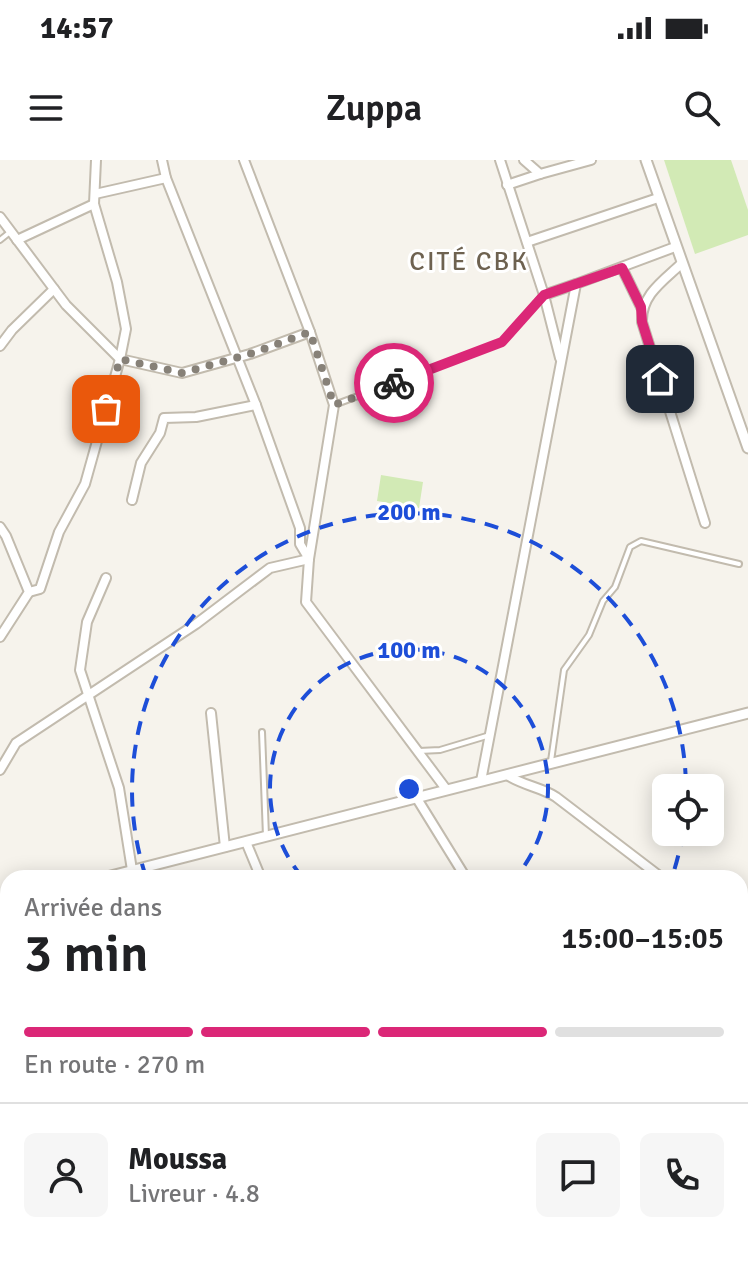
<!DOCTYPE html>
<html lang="fr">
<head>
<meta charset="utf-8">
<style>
  :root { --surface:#fff; --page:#f6f6f6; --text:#202124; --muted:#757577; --line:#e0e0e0; --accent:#db2777 }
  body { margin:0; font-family:Signika,sans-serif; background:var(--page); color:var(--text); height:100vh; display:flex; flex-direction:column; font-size:30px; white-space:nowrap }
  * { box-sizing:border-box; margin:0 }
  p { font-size:26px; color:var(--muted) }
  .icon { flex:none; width:44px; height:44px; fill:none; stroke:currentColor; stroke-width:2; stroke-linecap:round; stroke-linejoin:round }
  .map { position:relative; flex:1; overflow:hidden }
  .sheet { position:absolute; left:0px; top:710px; width:748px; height:392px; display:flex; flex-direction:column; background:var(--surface); border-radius:24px 24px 0 0; box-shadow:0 4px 20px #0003 }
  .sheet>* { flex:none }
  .buttons { position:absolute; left:652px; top:614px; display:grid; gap:16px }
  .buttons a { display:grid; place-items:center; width:72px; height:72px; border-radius:12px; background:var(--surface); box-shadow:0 4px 20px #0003; font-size:40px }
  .pin { position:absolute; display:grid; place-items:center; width:68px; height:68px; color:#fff; margin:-34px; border-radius:16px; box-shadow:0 4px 12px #0006 }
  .courier { position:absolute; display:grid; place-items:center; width:80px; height:80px; margin:-40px; border:6px solid #db2777; border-radius:50%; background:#fff; color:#222; box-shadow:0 2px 10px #0007 }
  .headline em { font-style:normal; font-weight:600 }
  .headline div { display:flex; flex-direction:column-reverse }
  .headline { display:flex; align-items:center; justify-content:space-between; height:136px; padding:0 24px }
  h1 { font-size:52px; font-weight:600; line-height:60px }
  .bar { display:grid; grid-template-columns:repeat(4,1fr); gap:12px 8px; align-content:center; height:96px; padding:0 24px }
  .bar i { height:10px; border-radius:6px; background:var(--line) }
  .bar .on { background:var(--accent) }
  .bar p { grid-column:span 4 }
  .line { display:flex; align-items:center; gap:20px; padding:0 24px; border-top:2px solid var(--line) }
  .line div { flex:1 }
  .round { display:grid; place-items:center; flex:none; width:84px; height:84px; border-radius:12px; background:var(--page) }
  .status { display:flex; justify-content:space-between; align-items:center; height:56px; padding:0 40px; background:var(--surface); direction:ltr }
  .status svg { height:22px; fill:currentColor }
  header { display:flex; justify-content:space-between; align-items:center; height:104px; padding:0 24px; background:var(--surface); font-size:36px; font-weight:600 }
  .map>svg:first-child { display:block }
  .green { fill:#d2eab5 }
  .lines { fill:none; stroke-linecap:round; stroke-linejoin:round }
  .stream { stroke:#a9d4f2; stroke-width:3 }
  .service-casing { stroke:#c2bbae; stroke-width:8 }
  .minor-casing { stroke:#c2bbae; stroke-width:12 }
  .tertiary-casing { stroke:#c2bbae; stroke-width:13 }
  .service { stroke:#fff; stroke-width:4 }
  .minor { stroke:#fff; stroke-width:8 }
  .tertiary { stroke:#fff; stroke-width:9 }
  .done { stroke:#878178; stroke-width:8; stroke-dasharray:0 14.4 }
  .route { stroke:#db2777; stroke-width:10 }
  .ring { fill:none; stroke:#1d4ed8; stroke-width:4; stroke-dasharray:14 10 }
  .labels { text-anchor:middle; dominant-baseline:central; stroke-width:6; stroke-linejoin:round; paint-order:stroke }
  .neighbourhood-label { font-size:26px; letter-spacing:2px; fill:#6e6250; stroke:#fff }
  .centre { fill:#1d4ed8; stroke:#fff; stroke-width:4 }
  .ring-label { font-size:24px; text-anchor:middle; font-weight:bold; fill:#1d4ed8; stroke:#fff; stroke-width:6; stroke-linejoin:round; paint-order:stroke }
</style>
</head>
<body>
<div class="status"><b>14:57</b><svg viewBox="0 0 49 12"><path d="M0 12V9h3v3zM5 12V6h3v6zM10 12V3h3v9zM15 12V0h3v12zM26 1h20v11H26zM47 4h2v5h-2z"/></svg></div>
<header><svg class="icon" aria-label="menu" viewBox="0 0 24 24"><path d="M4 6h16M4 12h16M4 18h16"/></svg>Zuppa<svg class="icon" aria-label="search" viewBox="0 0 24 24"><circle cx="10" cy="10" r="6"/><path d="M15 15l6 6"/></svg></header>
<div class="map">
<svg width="748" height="1102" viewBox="0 0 748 1102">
  <rect width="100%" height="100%" fill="#f6f3ec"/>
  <g class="green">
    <path d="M 664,0 L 731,0 L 748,50 L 748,75 L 695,94 Z"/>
    <path d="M 381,315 L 423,322 L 419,348 L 377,341 Z"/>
  </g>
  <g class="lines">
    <path class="stream" d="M 407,1102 L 417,1094"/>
    <defs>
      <g id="service">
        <path d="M 0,80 L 10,72"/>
        <path d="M 334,245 L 502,182 L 543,135"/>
        <path d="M 262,572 L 266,676"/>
        <path d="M 419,591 L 440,590 L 490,575"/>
        <path d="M 551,601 L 564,510 L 589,475 L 603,441 L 615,427 L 630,387 L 641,381 L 739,404"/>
        <path d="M 740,875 L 748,875"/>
      </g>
      <g id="minor">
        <path d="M 244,0 L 310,172 L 334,245 L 309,399 L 306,442 L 446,629"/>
        <path d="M 500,0 L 544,135 L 560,198"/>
        <path d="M 524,0 L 540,14 L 591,0"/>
        <path d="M 507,25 L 540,14"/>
        <path d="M 95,34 L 166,18"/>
        <path d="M 0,57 L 66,145 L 120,199 L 182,213 L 250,194 L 310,172"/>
        <path d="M 17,80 L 94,44"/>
        <path d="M 527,82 L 658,38"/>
        <path d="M 681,104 C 663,121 641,135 642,162 L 705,363"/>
        <path d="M 622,108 L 641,147"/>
        <path d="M 544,135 L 576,124"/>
        <path d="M 0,186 L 12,170 L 54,129"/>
        <path d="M 132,340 L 141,303 L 160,273 L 164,258 L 196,257 L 256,245"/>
        <path d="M 0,367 L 6,376 L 29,432 L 0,477"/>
        <path d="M 106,418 L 87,462 L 80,510 L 119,628 L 132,710"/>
        <path d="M 29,432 L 40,429 L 59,372 L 85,324 L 120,199 L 126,169 L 117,122 L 94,44 L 96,0"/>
        <path d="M 211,553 L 225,687"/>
        <path d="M 0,610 L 16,583 L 196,464 L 270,408 L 309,399 L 300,384 L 300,368 L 256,245 L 166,18 L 162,0"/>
        <path d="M 507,615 C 524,626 541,627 556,637 L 662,718"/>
        <path d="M 481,621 L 576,124 L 675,87"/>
        <path d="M 416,637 L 466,718"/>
        <path d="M 246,682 L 261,718"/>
        <path d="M 740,777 L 748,784"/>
        <path d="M 0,789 L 8,799"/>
        <path d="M 0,1049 L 8,1045"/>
        <path d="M 355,1094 L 364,1102"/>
        <path d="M 694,1094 L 697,1102"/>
      </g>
      <g id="tertiary">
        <path d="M 646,0 L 748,288"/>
        <path d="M 103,718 L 748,553"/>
        <path d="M 0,745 L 8,743"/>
        <path d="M 0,1013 L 8,1027"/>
        <path d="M 45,1094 L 49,1102"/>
      </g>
    </defs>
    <use href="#service" class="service-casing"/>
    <use href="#minor" class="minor-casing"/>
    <use href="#tertiary" class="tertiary-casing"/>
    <use href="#service" class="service"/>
    <use href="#minor" class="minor"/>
    <use href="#tertiary" class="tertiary"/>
  </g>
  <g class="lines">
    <path class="done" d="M 106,249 L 120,199 L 182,213 L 250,194 L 310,172 L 334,245 L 394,223"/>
    <path class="route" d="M 394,223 L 502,182 L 544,135 L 622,108 L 641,147 L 642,162 L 660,219"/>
  </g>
  <g class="ring">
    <path d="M302 717A139 139 0 1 1 516 717"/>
    <path d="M683 672A277 277 0 0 1 672 717M146 717A277 277 0 1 1 686 627"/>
  </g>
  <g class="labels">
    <g class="neighbourhood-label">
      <text x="469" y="102">CITÉ CBK</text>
    </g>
  </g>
  <circle cx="409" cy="629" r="12" class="centre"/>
  <g class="ring-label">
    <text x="409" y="360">200 m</text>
    <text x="409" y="498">100 m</text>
  </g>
</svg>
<div class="buttons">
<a><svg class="icon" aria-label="locate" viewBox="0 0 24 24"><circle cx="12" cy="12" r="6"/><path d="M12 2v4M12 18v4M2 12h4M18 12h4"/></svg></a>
</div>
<div class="pin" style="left:106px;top:249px;background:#ea580c"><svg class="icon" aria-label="bag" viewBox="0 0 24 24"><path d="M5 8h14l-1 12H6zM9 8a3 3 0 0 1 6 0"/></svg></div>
<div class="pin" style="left:660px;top:219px;background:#1f2937"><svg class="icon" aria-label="home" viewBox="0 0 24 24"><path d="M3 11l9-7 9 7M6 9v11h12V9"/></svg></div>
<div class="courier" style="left:394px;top:223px"><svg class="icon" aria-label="bike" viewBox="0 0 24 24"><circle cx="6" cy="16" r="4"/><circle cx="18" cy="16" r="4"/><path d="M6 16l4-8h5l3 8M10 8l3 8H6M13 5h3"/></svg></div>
<section class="sheet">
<div class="headline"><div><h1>3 min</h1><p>Arrivée dans</p></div><em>15:00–15:05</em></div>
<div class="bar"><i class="on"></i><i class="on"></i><i class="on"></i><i></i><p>En route · 270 m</p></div>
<div class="line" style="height:144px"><a class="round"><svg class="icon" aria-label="person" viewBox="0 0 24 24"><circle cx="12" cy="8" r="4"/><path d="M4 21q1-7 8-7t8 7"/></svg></a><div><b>Moussa</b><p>Livreur · 4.8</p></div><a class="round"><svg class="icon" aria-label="chat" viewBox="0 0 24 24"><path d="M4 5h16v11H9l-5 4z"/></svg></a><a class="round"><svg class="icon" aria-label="phone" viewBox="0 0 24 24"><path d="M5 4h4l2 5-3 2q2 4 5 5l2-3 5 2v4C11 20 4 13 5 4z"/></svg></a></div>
</section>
</div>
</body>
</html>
